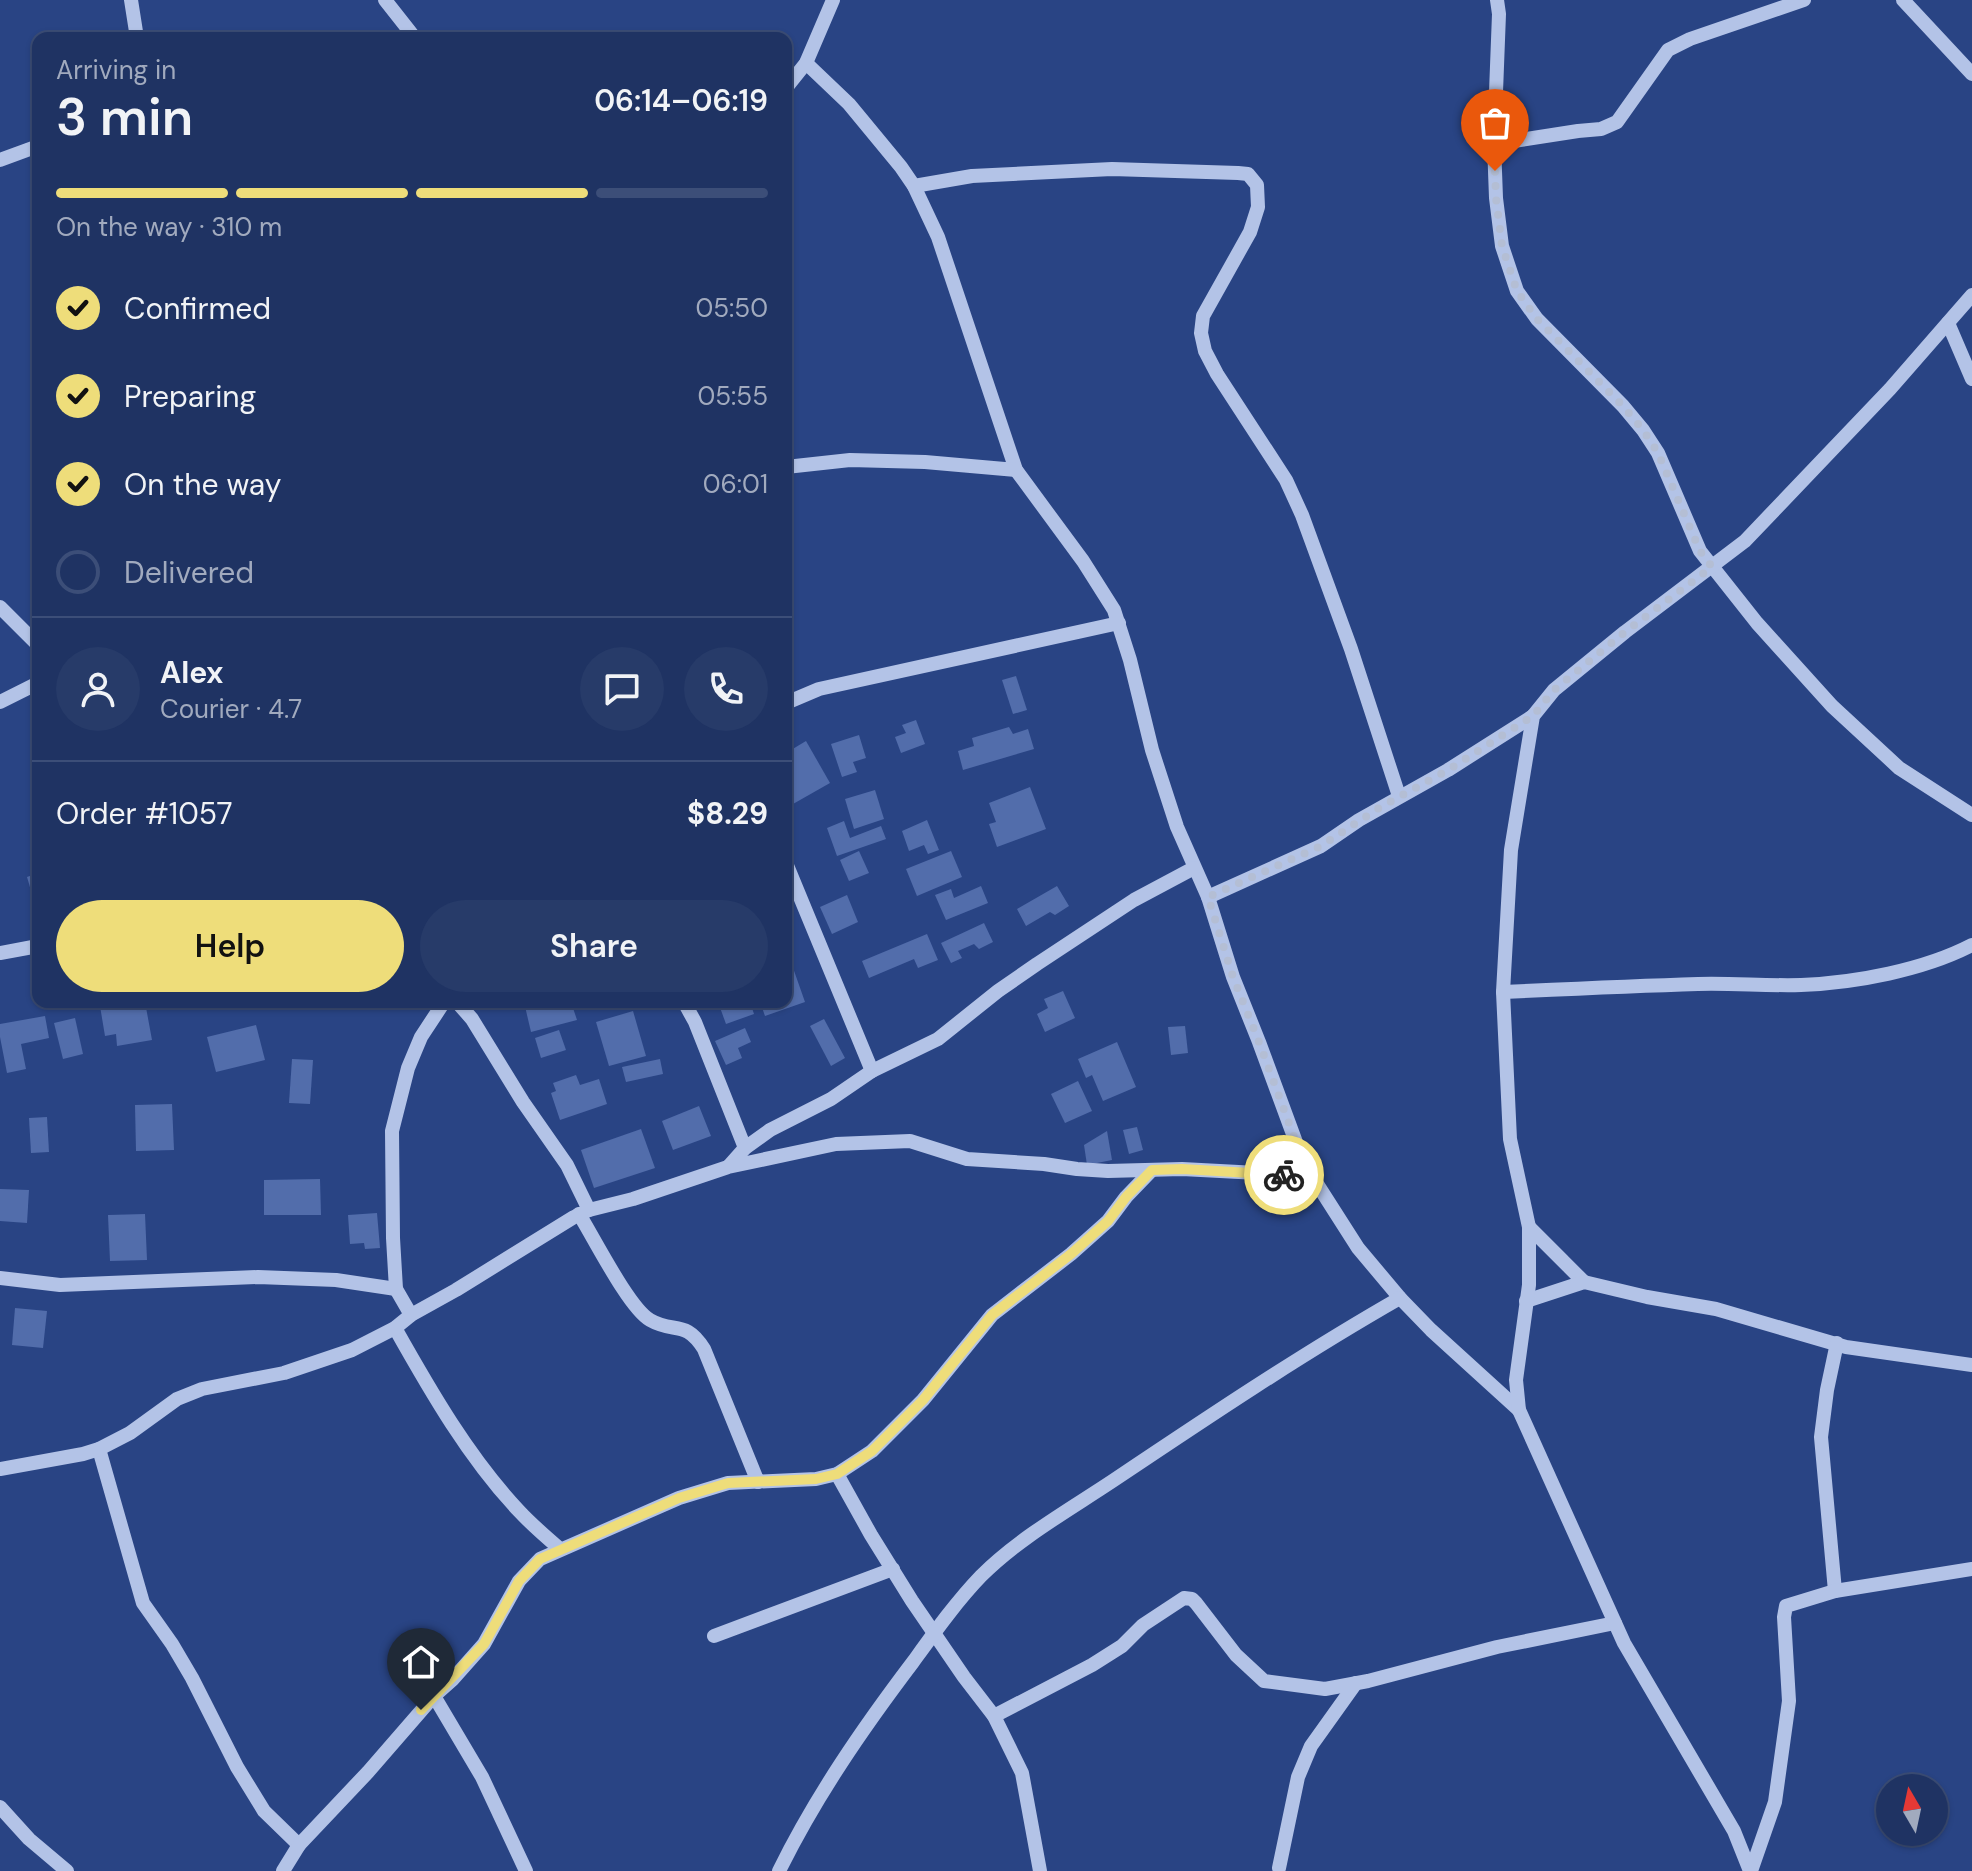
<!DOCTYPE html>
<html lang="en">
<head>
<meta charset="utf-8">
<style>
  :root { --surface:#1f3363; --page:#273b69; --text:#f1f3f6; --muted:#a1aabe; --line:#3c4e78; --accent:#eedd7a }
  body { margin:0; font-family:"DM Sans",sans-serif; background:var(--page); color:var(--text); height:100vh; display:flex; flex-direction:column; font-size:30px; white-space:nowrap }
  * { box-sizing:border-box; margin:0 }
  p { font-size:26px; color:var(--muted) }
  .icon { flex:none; width:44px; height:44px; fill:none; stroke:currentColor; stroke-width:2; stroke-linecap:round; stroke-linejoin:round }
  .map { position:relative; flex:1; overflow:hidden }
  .drawer { position:absolute; left:32px; top:32px; width:760px; height:976px; display:flex; flex-direction:column; background:var(--surface); border-radius:16px; box-shadow:0 2px 6px #0004,0 0 0 2px var(--line) }
  .drawer>* { flex:none }
  .needle { width:52px; rotate:351deg }
  .fabs { position:absolute; left:1876px; top:1774px; display:grid; gap:16px }
  .fabs a { display:grid; place-items:center; width:72px; height:72px; border-radius:50%; background:var(--surface); box-shadow:0 2px 6px #0004,0 0 0 2px var(--line); font-size:40px }
  .pin { position:absolute; display:grid; place-items:center; width:68px; height:68px; color:#fff; margin:-82px -34px; border-radius:50% 50% 50% 0; rotate:-45deg; box-shadow:0 0 8px #0007 }
  .pin .icon { rotate:45deg }
  .courier { position:absolute; display:grid; place-items:center; width:80px; height:80px; margin:-40px; border:6px solid #eedd7a; border-radius:50%; background:#fff; color:#222; box-shadow:0 2px 10px #0007 }
  .headline em { font-style:normal; font-weight:600 }
  .headline div { display:flex; flex-direction:column-reverse }
  .headline { display:flex; align-items:center; justify-content:space-between; height:136px; padding:0 24px }
  h1 { font-size:52px; font-weight:600; line-height:60px }
  .bar { display:grid; grid-template-columns:repeat(4,1fr); gap:12px 8px; align-content:center; height:96px; padding:0 24px }
  .bar i { height:10px; border-radius:6px; background:var(--line) }
  .bar .on { background:var(--accent) }
  .bar p { grid-column:span 4 }
  .line { display:flex; align-items:center; gap:20px; padding:0 24px; border-top:2px solid var(--line) }
  .line div { flex:1 }
  .round { display:grid; place-items:center; flex:none; width:84px; height:84px; border-radius:42px; background:var(--page) }
  ol { padding:0 24px; list-style:none }
  li { display:flex; align-items:center; gap:24px; height:88px }
  li p { margin-inline-start:auto }
  li .icon { padding:8px; border-radius:50%; background:var(--accent); color:#111; stroke-width:4 }
  li:last-child { color:var(--muted) }
  li i { width:44px; height:44px; border:4px solid var(--line); border-radius:50% }
  .cta { display:flex; gap:16px; margin-top:auto; padding:16px 24px }
  .cta a { flex:1; height:92px; border-radius:48px; background:var(--accent); color:#111; font-size:32px; font-weight:600; line-height:92px; text-align:center }
  .cta a+a { background:var(--page); color:var(--text) }
  .map>svg:first-child { display:block }
  .building { fill:#526dab }
  .lines { fill:none; stroke-linecap:round; stroke-linejoin:round }
  .minor { stroke:#b3c3e7; stroke-width:14 }
  .done { stroke:#b4bed4; stroke-width:8; stroke-dasharray:0 14.4 }
  .route { stroke:#eedd7a; stroke-width:10 }
</style>
</head>
<body>
<div class="map">
<svg width="1972" height="1871" viewBox="0 0 1972 1871">
  <rect width="100%" height="100%" fill="#294484"/>
  <g class="building">
    <path d="M 1016,676 L 1027,710 L 1013,714 L 1002,680 Z"/>
    <path d="M 916,720 L 925,744 L 901,753 L 895,737 L 906,733 L 902,725 Z"/>
    <path d="M 1009,727 L 1013,734 L 1028,729 L 1034,749 L 963,770 L 958,751 L 974,746 L 972,738 Z"/>
    <path d="M 859,735 L 866,758 L 853,762 L 857,772 L 842,777 L 831,744 Z"/>
    <path d="M 806,741 L 830,783 L 793,804 L 786,792 L 786,753 Z"/>
    <path d="M 1030,787 L 1046,829 L 997,847 L 989,824 L 996,822 L 989,803 Z"/>
    <path d="M 875,790 L 884,819 L 854,829 L 845,799 Z"/>
    <path d="M 927,820 L 939,850 L 928,854 L 924,845 L 909,851 L 902,831 Z"/>
    <path d="M 844,821 L 850,838 L 881,826 L 886,839 L 837,856 L 827,828 Z"/>
    <path d="M 859,851 L 869,873 L 849,881 L 840,860 Z"/>
    <path d="M 951,851 L 962,877 L 917,896 L 906,869 Z"/>
    <path d="M 38,873 L 38,910 L 37,911 L 27,877 Z"/>
    <path d="M 981,886 L 988,903 L 946,920 L 935,895 L 951,889 L 954,898 Z"/>
    <path d="M 1057,886 L 1069,906 L 1055,915 L 1050,912 L 1026,926 L 1017,909 Z"/>
    <path d="M 847,895 L 858,922 L 832,934 L 820,907 Z"/>
    <path d="M 984,923 L 993,942 L 979,949 L 974,944 L 958,951 L 962,958 L 951,963 L 941,943 Z"/>
    <path d="M 927,934 L 938,960 L 918,968 L 914,959 L 869,978 L 862,961 Z"/>
    <path d="M 792,965 L 805,1002 L 765,1016 L 760,1002 L 786,1002 L 786,967 Z"/>
    <path d="M 1063,991 L 1075,1018 L 1045,1032 L 1037,1014 L 1048,1008 L 1044,999 Z"/>
    <path d="M 121,1002 L 145,1002 L 152,1040 L 117,1046 L 116,1034 L 105,1036 L 100,1006 Z"/>
    <path d="M 524,1002 L 571,1002 L 577,1020 L 531,1032 Z"/>
    <path d="M 718,1002 L 750,1002 L 754,1014 L 726,1024 Z"/>
    <path d="M 633,1011 L 646,1056 L 609,1066 L 596,1022 Z"/>
    <path d="M 45,1016 L 49,1038 L 21,1044 L 26,1069 L 7,1073 L 0,1037 L 0,1024 Z"/>
    <path d="M 75,1018 L 83,1054 L 63,1059 L 54,1023 Z"/>
    <path d="M 824,1019 L 845,1058 L 831,1066 L 810,1026 Z"/>
    <path d="M 256,1025 L 265,1060 L 216,1072 L 207,1037 Z"/>
    <path d="M 1185,1026 L 1188,1053 L 1171,1055 L 1168,1027 Z"/>
    <path d="M 745,1028 L 751,1042 L 738,1048 L 742,1058 L 726,1065 L 715,1041 Z"/>
    <path d="M 559,1030 L 566,1050 L 541,1058 L 535,1038 Z"/>
    <path d="M 1117,1042 L 1136,1087 L 1103,1101 L 1092,1075 L 1086,1078 L 1078,1059 Z"/>
    <path d="M 292,1059 L 313,1060 L 310,1104 L 289,1103 Z"/>
    <path d="M 660,1059 L 663,1074 L 626,1082 L 622,1067 Z"/>
    <path d="M 576,1075 L 580,1085 L 599,1079 L 607,1104 L 560,1120 L 551,1093 L 556,1091 L 553,1083 Z"/>
    <path d="M 1078,1081 L 1092,1111 L 1065,1123 L 1051,1094 Z"/>
    <path d="M 172,1104 L 174,1150 L 136,1151 L 135,1105 Z"/>
    <path d="M 699,1106 L 711,1136 L 673,1150 L 662,1121 Z"/>
    <path d="M 47,1117 L 49,1152 L 31,1153 L 29,1118 Z"/>
    <path d="M 1137,1127 L 1143,1150 L 1129,1154 L 1123,1130 Z"/>
    <path d="M 641,1129 L 655,1168 L 594,1188 L 581,1150 Z"/>
    <path d="M 1107,1131 L 1112,1160 L 1087,1165 L 1084,1145 Z"/>
    <path d="M 320,1179 L 321,1215 L 264,1215 L 264,1180 Z"/>
    <path d="M 0,1189 L 29,1190 L 27,1223 L 0,1221 Z"/>
    <path d="M 377,1213 L 380,1248 L 365,1249 L 364,1243 L 350,1244 L 348,1215 Z"/>
    <path d="M 145,1214 L 147,1260 L 110,1261 L 108,1215 Z"/>
    <path d="M 15,1308 L 47,1311 L 43,1348 L 12,1345 Z"/>
  </g>
  <g class="lines">
    <g class="minor">
      <path d="M 131,0 L 137,38"/>
      <path d="M 385,0 L 415,38"/>
      <path d="M 1497,0 L 1499,14 L 1494,144 L 1496,198 L 1502,246 L 1517,291 L 1537,319 L 1623,406 L 1643,430 L 1658,453 L 1700,551 L 1757,623 L 1832,706 L 1899,768 L 1972,815"/>
      <path d="M 1903,0 L 1972,74"/>
      <path d="M 806,63 L 849,104 L 901,167 L 914,186 L 938,237 L 1016,470 L 1083,561 L 1114,610 L 1130,660 L 1152,750 L 1177,827 L 1208,897 L 1233,977 L 1259,1042 L 1297,1145 L 1312,1176 L 1358,1248 L 1400,1298 L 1431,1330 L 1519,1410"/>
      <path d="M 786,88 L 806,63 L 833,0"/>
      <path d="M 1494,144 L 1578,131 L 1601,129 L 1617,122 L 1668,50 L 1690,39 L 1804,0"/>
      <path d="M 0,160 L 38,146"/>
      <path d="M 914,186 L 972,176 L 1112,169 L 1238,173 L 1248,174 L 1257,185 L 1258,207 L 1250,232 L 1203,316 L 1201,333 L 1205,351 L 1217,374 L 1286,480 L 1302,515 L 1351,649 L 1399,796"/>
      <path d="M 1948,323 L 1972,379"/>
      <path d="M 786,467 L 850,460 L 925,462 L 1016,470"/>
      <path d="M 0,607 L 38,645"/>
      <path d="M 0,702 L 38,683"/>
      <path d="M 786,703 L 819,689 L 1119,623"/>
      <path d="M 786,863 L 872,1071"/>
      <path d="M 1208,897 L 1321,846 L 1359,820 L 1448,770 L 1533,716"/>
      <path d="M 0,953 L 38,946"/>
      <path d="M 1503,992 C 1568,989 1633,986 1698,984 C 1732,983 1767,986 1801,985 C 1855,983 1924,970 1972,945"/>
      <path d="M 457,1002 L 472,1019 L 523,1102 L 567,1165 L 589,1210"/>
      <path d="M 684,1002 L 695,1022 L 745,1148"/>
      <path d="M 729,1166 L 745,1148 L 770,1130 L 831,1099 L 872,1071 L 938,1039 L 998,991 L 1037,964 L 1134,900 L 1194,868"/>
      <path d="M 579,1214 C 594,1238 629,1308 650,1320 C 674,1334 685,1319 704,1349 L 758,1482"/>
      <path d="M 1529,1227 L 1584,1282"/>
      <path d="M 0,1278 L 60,1285 L 258,1277 L 336,1280 L 396,1289"/>
      <path d="M 1526,1301 L 1584,1282 L 1647,1297 L 1716,1309 L 1846,1347 L 1972,1365"/>
      <path d="M 411,1315 L 396,1289 L 393,1238 L 392,1131 L 408,1068 L 421,1037 L 444,1002"/>
      <path d="M 395,1328 C 431,1392 469,1458 519,1511 C 532,1525 546,1537 560,1549"/>
      <path d="M 99,1449 L 143,1603 L 172,1644 L 192,1678 L 237,1767 L 264,1811 L 299,1845"/>
      <path d="M 0,1469 L 83,1454 L 99,1449 L 130,1433 L 177,1399 L 202,1389 L 284,1373 L 352,1350 L 395,1328 L 411,1315 L 456,1290 L 574,1217 L 589,1210 L 633,1199 L 728,1167 L 836,1144 L 910,1141 L 967,1159 L 1044,1164 L 1077,1169 L 1108,1171 L 1182,1169 L 1312,1176"/>
      <path d="M 837,1474 L 871,1535 L 912,1601 L 964,1677 L 994,1716 L 1022,1773 L 1040,1871"/>
      <path d="M 1835,1591 L 1821,1437 L 1827,1390 L 1837,1343"/>
      <path d="M 714,1636 L 893,1569"/>
      <path d="M 434,1696 L 482,1777 L 526,1871"/>
      <path d="M 994,1716 L 1092,1665 L 1122,1646 L 1143,1625 L 1184,1598 L 1192,1599 L 1196,1603 L 1236,1655 L 1264,1681 L 1325,1689 L 1368,1681 L 1497,1647 L 1615,1623"/>
      <path d="M 0,1807 L 29,1839 L 67,1871"/>
      <path d="M 1279,1868 L 1298,1777 L 1311,1746 L 1356,1683"/>
      <path d="M 283,1871 L 299,1845 L 368,1772 L 434,1696 L 452,1680 L 484,1644 L 519,1581 L 540,1559 L 679,1498 L 728,1483 L 816,1479 L 837,1474 L 872,1451 L 923,1400 L 992,1315 L 1071,1254 L 1108,1221 L 1126,1197 L 1152,1170"/>
      <path d="M 779,1871 C 816,1796 863,1728 913,1662 C 934,1633 956,1602 981,1576 C 1019,1538 1069,1510 1114,1480 C 1208,1417 1302,1354 1400,1298"/>
      <path d="M 1750,1871 L 1734,1831 L 1624,1643 L 1519,1410 L 1516,1380 L 1529,1285 L 1529,1227 L 1510,1139 L 1503,992 L 1511,850 L 1533,716 L 1554,690 L 1625,632 L 1745,541 L 1890,389 L 1972,295"/>
      <path d="M 1751,1871 L 1775,1802 L 1789,1701 L 1784,1617 L 1786,1606 L 1835,1591 L 1972,1569"/>
    </g>
  </g>
  <g class="lines">
    <path class="done" d="M 1284,1175 L 1312,1176 L 1297,1145 L 1259,1042 L 1233,977 L 1208,897 L 1321,846 L 1379,808 L 1448,770 L 1533,716 L 1554,690 L 1625,632 L 1712,567 L 1700,551 L 1658,453 L 1643,430 L 1623,406 L 1537,319 L 1517,291 L 1502,246 L 1496,198 L 1495,171"/>
    <path class="route" d="M 421,1710 L 484,1644 L 519,1581 L 540,1559 L 679,1498 L 728,1483 L 816,1479 L 837,1474 L 872,1451 L 923,1400 L 992,1315 L 1071,1254 L 1108,1221 L 1126,1197 L 1152,1170 L 1182,1169 L 1284,1175"/>
  </g>
</svg>
<div class="fabs">
<a><svg class="needle" viewBox="-14 -14 28 28"><path d="M0-13l5 13h-10z" fill="#e53935"/><path d="M0 13l5-13h-10z" fill="#a1aabe"/></svg></a>
</div>
<div class="pin" style="left:1495px;top:171px;background:#ea580c"><svg class="icon" aria-label="bag" viewBox="0 0 24 24"><path d="M5 8h14l-1 12H6zM9 8a3 3 0 0 1 6 0"/></svg></div>
<div class="pin" style="left:421px;top:1710px;background:#1f2937"><svg class="icon" aria-label="home" viewBox="0 0 24 24"><path d="M3 11l9-7 9 7M6 9v11h12V9"/></svg></div>
<div class="courier" style="left:1284px;top:1175px"><svg class="icon" aria-label="bike" viewBox="0 0 24 24"><circle cx="6" cy="16" r="4"/><circle cx="18" cy="16" r="4"/><path d="M6 16l4-8h5l3 8M10 8l3 8H6M13 5h3"/></svg></div>
<section class="drawer">
<div class="headline"><div><h1>3 min</h1><p>Arriving in</p></div><em>06:14–06:19</em></div>
<div class="bar"><i class="on"></i><i class="on"></i><i class="on"></i><i></i><p>On the way · 310 m</p></div>
<ol>
<li><svg class="icon" aria-label="check" viewBox="0 0 24 24"><path d="M5 12l5 5 9-10"/></svg>Confirmed<p>05:50</p></li>
<li><svg class="icon" aria-label="check" viewBox="0 0 24 24"><path d="M5 12l5 5 9-10"/></svg>Preparing<p>05:55</p></li>
<li><svg class="icon" aria-label="check" viewBox="0 0 24 24"><path d="M5 12l5 5 9-10"/></svg>On the way<p>06:01</p></li>
<li><i></i>Delivered</li>
</ol>
<div class="line" style="height:144px"><a class="round"><svg class="icon" aria-label="person" viewBox="0 0 24 24"><circle cx="12" cy="8" r="4"/><path d="M4 21q1-7 8-7t8 7"/></svg></a><div><b>Alex</b><p>Courier · 4.7</p></div><a class="round"><svg class="icon" aria-label="chat" viewBox="0 0 24 24"><path d="M4 5h16v11H9l-5 4z"/></svg></a><a class="round"><svg class="icon" aria-label="phone" viewBox="0 0 24 24"><path d="M5 4h4l2 5-3 2q2 4 5 5l2-3 5 2v4C11 20 4 13 5 4z"/></svg></a></div>
<div class="line" style="height:104px"><div>Order #1057</div><b>$8.29</b></div>
<div class="cta"><a>Help</a><a>Share</a></div>
</section>
</div>
</body>
</html>
